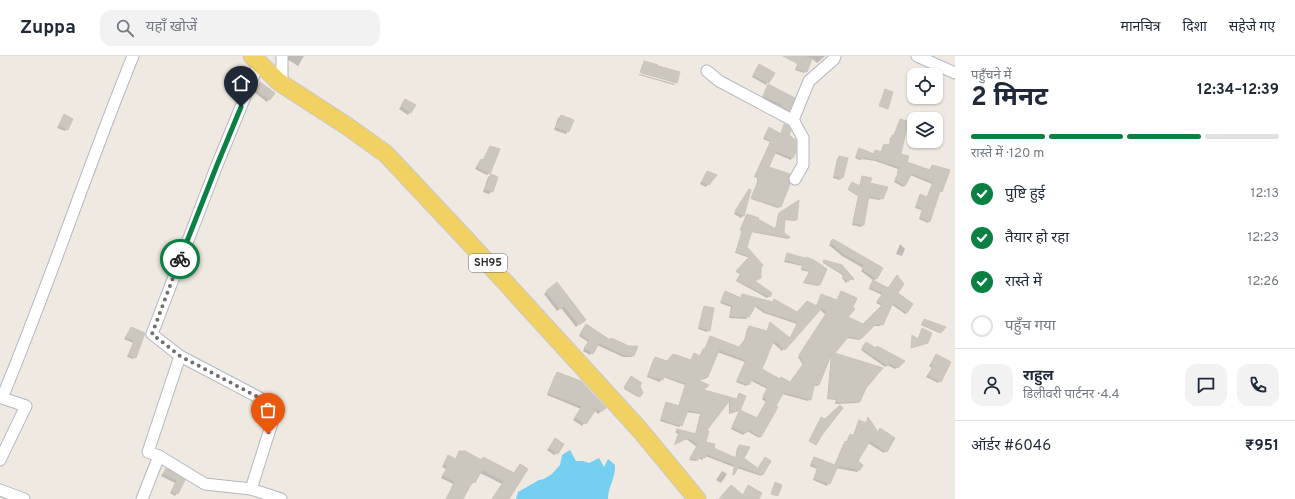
<!DOCTYPE html>
<html lang="hi">
<head>
<meta charset="utf-8">
<style>
  :root { --surface:#fff; --page:#f2f2f3; --text:#1f2937; --muted:#747a83; --line:#e0e1e3; --accent:#0b8043 }
  body { margin:0; font-family:Overpass,"Noto Sans Devanagari",sans-serif; background:var(--page); color:var(--text); height:100vh; display:flex; flex-direction:column; font-size:15px; white-space:nowrap }
  * { box-sizing:border-box; margin:0 }
  p { font-size:13px; color:var(--muted) }
  .icon { flex:none; width:22px; height:22px; fill:none; stroke:currentColor; stroke-width:2; stroke-linecap:round; stroke-linejoin:round }
  .map { position:relative; flex:1; overflow:hidden }
  .drawer { display:flex; flex-direction:column; background:var(--surface); width:340px }
  .drawer>* { flex:none }
  .controls { position:absolute; left:907px; top:12px; display:grid; gap:8px }
  .controls a { display:grid; place-items:center; width:36px; height:36px; border-radius:8px; background:var(--surface); box-shadow:0 1px 3px #0004; font-size:20px }
  .pin { position:absolute; display:grid; place-items:center; width:34px; height:34px; color:#fff; margin:-41px -17px; border-radius:50% 50% 50% 0; rotate:-45deg; box-shadow:0 0 4px #0007 }
  .pin .icon { rotate:45deg }
  .courier { position:absolute; display:grid; place-items:center; width:40px; height:40px; margin:-20px; border:3px solid #0b8043; border-radius:50%; background:#fff; color:#222; box-shadow:0 1px 5px #0007 }
  .head em { font-style:normal; font-weight:700 }
  .head div { display:flex; flex-direction:column-reverse }
  .head { display:flex; align-items:center; justify-content:space-between; height:68px; padding:0 16px }
  h1 { font-size:26px; font-weight:700; line-height:30px }
  .bar { display:grid; grid-template-columns:repeat(4,1fr); gap:6px 4px; align-content:center; height:48px; padding:0 16px }
  .bar i { height:5px; border-radius:3px; background:var(--line) }
  .bar .active { background:var(--accent) }
  .bar p { grid-column:span 4 }
  .line { display:flex; align-items:center; gap:10px; padding:0 16px; border-top:1px solid var(--line) }
  .line div { flex:1 }
  .round { display:grid; place-items:center; flex:none; width:42px; height:42px; border-radius:12px; background:var(--page) }
  ol { padding:0 16px; list-style:none }
  li { display:flex; align-items:center; gap:12px; height:44px }
  li p { margin-inline-start:auto }
  li .icon { padding:4px; border-radius:50%; background:var(--accent); color:#fff; stroke-width:4 }
  li:last-child { color:var(--muted) }
  li i { width:22px; height:22px; border:2px solid var(--line); border-radius:50% }
  header { display:flex; align-items:center; gap:24px; box-sizing:border-box; height:56px; padding:0 20px; background:var(--surface); border-bottom:1px solid var(--line) }
  header strong { font-size:19px }
  nav { display:flex; gap:22px; margin-inline-start:auto; font-size:14px }
  .search { width:280px; height:36px; background:var(--page); display:flex; align-items:center; gap:10px; box-sizing:border-box; padding:0 14px; border-radius:12px; color:var(--muted); font-size:15px }
  main { display:flex; flex:1; min-height:0 }
  .map>svg:first-child { display:block }
  .water { fill:#75cff0 }
  .shadow { fill:#0003; fill-rule:evenodd }
  .building { fill:#cbc7bf; stroke:#cbc5ba; fill-rule:evenodd }
  .lines { fill:none; stroke-linecap:round; stroke-linejoin:round }
  .street-casing { stroke:#b4b7c1; stroke-width:13 }
  .primary-casing { stroke:#c9c9c9; stroke-width:19 }
  .street { stroke:#fff; stroke-width:11 }
  .primary { stroke:#f2d163; stroke-width:17 }
  .done { stroke:#726f6d; stroke-width:4; stroke-dasharray:0 7.2 }
  .route { stroke:#0b8043; stroke-width:5 }
  .labels { text-anchor:middle; dominant-baseline:central; stroke-width:3.5; stroke-linejoin:round; paint-order:stroke }
  .shield { fill:#fff; stroke:#6d6d6d; stroke-width:1 }
  .shield-label { font-size:11px; font-weight:bold; fill:#2e2e2e }
</style>
</head>
<body>
<header>
<strong>Zuppa</strong>
<div class="search"><svg class="icon" aria-label="search" viewBox="0 0 24 24"><circle cx="10" cy="10" r="6"/><path d="M15 15l6 6"/></svg>यहाँ खोजें</div>
<nav><a>मानचित्र</a><a>दिशा</a><a>सहेजे गए</a></nav>
</header>
<main>
<div class="map">
<svg width="955" height="443" viewBox="0 0 955 443">
  <rect width="100%" height="100%" fill="#efe9e1"/>
  <path class="water" d="M 570,394 L 576,405 L 583,405 L 589,407 L 599,402 L 604,411 L 608,403 L 615,409 C 616,421 608,431 608,443 L 516,443 L 518,436 L 539,424 L 544,423 L 552,418 L 560,409 L 562,399 Z"/>
  <g class="shadow">
    <path d="M 287,0 L 304,0 L 298,10 L 287,3 Z"/>
    <path d="M 800,0 L 825,0 L 817,7 L 811,2 L 806,15 L 804,17 L 795,14 Z"/>
    <path d="M 644,6 L 679,16 L 676,27 L 640,16 L 642,9 Z"/>
    <path d="M 757,12 L 773,17 L 766,29 L 752,21 Z"/>
    <path d="M 639,18 L 675,28 L 674,29 L 639,19 Z"/>
    <path d="M 260,27 L 274,37 L 267,46 L 254,36 Z"/>
    <path d="M 767,31 L 788,54 L 787,56 L 781,53 L 782,51 L 762,42 Z"/>
    <path d="M 403,47 L 410,56 L 408,59 L 399,53 Z"/>
    <path d="M 64,60 L 67,73 L 65,75 L 57,72 Z"/>
    <path d="M 561,60 L 568,75 L 566,78 L 554,74 L 558,62 Z"/>
    <path d="M 900,64 L 914,68 L 914,78 L 906,75 L 905,77 L 900,98 L 906,106 L 929,114 L 932,110 L 941,135 L 939,137 L 929,165 L 928,167 L 919,163 L 922,154 L 915,152 L 919,141 L 920,139 L 927,141 L 932,128 L 910,119 L 903,131 L 894,126 L 898,118 L 897,117 L 898,113 L 875,105 L 862,103 L 860,104 L 855,102 L 859,93 L 873,98 L 875,95 L 881,96 L 882,91 L 884,89 L 889,90 L 890,82 L 893,80 L 899,66 Z"/>
    <path d="M 784,69 L 795,96 L 791,104 L 774,97 L 768,111 L 780,150 L 778,152 L 751,143 L 757,127 L 757,122 L 754,121 L 770,86 L 763,83 L 769,72 L 780,78 Z"/>
    <path d="M 490,91 L 489,117 L 487,119 L 475,113 L 479,106 L 481,104 L 483,105 Z"/>
    <path d="M 840,101 L 842,121 L 840,124 L 833,122 L 837,103 Z"/>
    <path d="M 707,116 L 708,128 L 706,131 L 700,128 L 705,118 Z"/>
    <path d="M 491,119 L 492,135 L 489,138 L 483,136 L 488,121 Z"/>
    <path d="M 863,121 L 882,142 L 880,144 L 868,142 L 863,169 L 861,171 L 852,169 L 858,140 L 848,134 L 851,129 L 859,131 L 861,123 Z"/>
    <path d="M 750,134 L 743,160 L 741,162 L 734,158 Z"/>
    <path d="M 779,158 L 796,164 L 795,165 L 784,164 L 783,178 L 789,181 L 788,183 L 751,176 L 746,192 L 762,209 L 754,226 L 771,238 L 767,242 L 736,225 L 740,218 L 736,216 L 750,202 L 735,197 L 742,176 L 741,176 L 747,160 L 757,163 L 775,173 L 778,159 Z"/>
    <path d="M 831,186 L 882,213 L 876,223 L 873,225 L 897,237 L 907,256 L 905,258 L 891,248 L 880,270 L 873,270 L 859,284 L 847,282 L 834,297 L 865,331 L 860,345 L 858,347 L 835,348 L 836,344 L 827,343 L 831,300 L 819,329 L 817,330 L 814,329 L 810,343 L 808,345 L 782,338 L 760,380 L 759,382 L 747,375 L 743,379 L 731,373 L 738,357 L 740,355 L 756,363 L 766,346 L 762,343 L 767,333 L 750,324 L 746,330 L 736,326 L 745,306 L 717,296 L 707,321 L 705,323 L 697,325 L 702,335 L 736,344 L 739,338 L 740,353 L 739,355 L 729,358 L 729,343 L 705,375 L 705,386 L 713,393 L 735,403 L 737,392 L 739,390 L 742,402 L 757,413 L 763,405 L 763,416 L 761,420 L 737,412 L 732,420 L 734,411 L 705,400 L 702,404 L 699,402 L 696,405 L 689,404 L 697,391 L 686,383 L 674,389 L 678,378 L 675,376 L 677,374 L 695,379 L 700,358 L 686,356 L 681,369 L 679,371 L 660,365 L 665,349 L 667,347 L 678,351 L 685,329 L 663,321 L 660,326 L 647,321 L 653,304 L 655,302 L 667,306 L 691,305 L 694,299 L 700,301 L 710,281 L 739,292 L 744,285 L 747,273 L 749,271 L 766,276 L 770,267 L 790,283 L 797,268 L 764,257 L 754,250 L 746,263 L 729,262 L 731,251 L 720,247 L 726,236 L 740,243 L 742,239 L 772,247 L 774,245 L 797,257 L 816,250 L 821,239 L 837,245 L 841,237 L 846,261 L 863,269 L 882,250 L 876,247 L 882,239 L 869,233 L 871,227 L 874,225 L 861,215 L 863,212 L 842,200 L 829,189 ZM 819,253 L 826,259 L 798,301 L 803,309 L 790,327 L 780,323 L 760,314 L 772,286 L 782,295 Z"/>
    <path d="M 900,188 L 905,193 L 902,200 L 896,198 Z"/>
    <path d="M 787,199 L 805,203 L 819,228 L 818,230 L 803,227 L 809,216 L 801,214 L 802,210 L 784,206 Z"/>
    <path d="M 823,206 L 853,223 L 852,224 L 850,223 L 846,227 L 842,222 L 844,220 L 823,207 Z"/>
    <path d="M 556,228 L 582,266 L 576,271 L 561,252 L 557,255 L 544,238 Z"/>
    <path d="M 705,251 L 709,274 L 707,276 L 698,273 L 703,253 Z"/>
    <path d="M 924,264 L 944,271 L 939,277 L 921,269 Z"/>
    <path d="M 131,272 L 144,278 L 135,301 L 133,303 L 127,301 L 133,287 L 124,283 Z"/>
    <path d="M 584,272 L 610,284 L 634,299 L 631,301 L 623,301 L 597,289 L 590,299 L 583,295 L 588,286 L 579,280 Z"/>
    <path d="M 864,289 L 903,306 L 895,313 L 887,309 L 885,311 L 861,294 Z"/>
    <path d="M 936,299 L 940,325 L 938,327 L 926,321 L 932,312 L 929,310 Z"/>
    <path d="M 558,317 L 605,352 L 598,358 L 594,354 L 582,370 L 573,364 L 581,353 L 547,339 L 555,319 Z"/>
    <path d="M 631,322 L 639,330 L 642,336 L 638,341 L 624,333 Z"/>
    <path d="M 868,362 L 877,376 L 880,373 L 886,395 L 884,397 L 868,387 L 856,405 L 859,414 L 857,416 L 836,412 L 827,430 L 813,424 L 817,413 L 810,410 L 812,404 L 815,402 L 834,410 L 843,389 L 846,387 L 850,379 L 853,380 L 857,368 L 859,366 L 865,368 Z"/>
    <path d="M 553,386 L 557,397 L 554,399 L 547,394 Z"/>
    <path d="M 460,396 L 513,418 L 517,412 L 508,443 L 492,443 L 502,428 L 480,417 L 474,426 L 471,429 L 470,428 L 461,443 L 446,443 L 453,428 L 441,422 L 446,413 L 442,411 L 446,403 L 448,400 L 455,403 Z"/>
    <path d="M 166,413 L 184,424 L 177,437 L 175,440 L 170,437 L 175,427 L 161,420 Z"/>
    <path d="M 722,415 L 727,418 L 721,427 L 716,424 Z"/>
  </g>
  <g class="building">
    <path d="M 783,0 L 804,0 L 812,3 L 807,16 L 796,12 L 798,8 Z"/>
    <path d="M 644,5 L 658,9 L 658,10 L 680,16 L 677,27 L 641,17 Z"/>
    <path d="M 759,8 L 775,17 L 769,27 L 753,19 Z"/>
    <path d="M 260,26 L 275,37 L 270,44 L 256,34 Z"/>
    <path d="M 768,28 L 795,42 L 789,55 L 782,51 L 783,49 L 763,40 Z"/>
    <path d="M 885,33 L 893,36 L 888,53 L 879,50 Z"/>
    <path d="M 405,43 L 416,49 L 411,57 L 401,50 Z"/>
    <path d="M 64,58 L 73,63 L 68,74 L 59,69 Z"/>
    <path d="M 561,59 L 574,64 L 569,76 L 556,71 Z"/>
    <path d="M 900,63 L 911,66 L 908,75 L 906,75 L 901,98 L 909,100 L 907,106 L 930,114 L 932,109 L 950,114 L 942,136 L 940,135 L 930,166 L 920,161 L 923,152 L 916,150 L 920,138 L 927,141 L 933,126 L 912,117 L 905,130 L 895,123 L 899,116 L 898,116 L 900,111 L 877,104 L 864,101 L 863,103 L 856,100 L 859,92 L 874,98 L 875,94 L 882,96 L 884,88 L 890,89 L 892,79 L 894,80 Z"/>
    <path d="M 784,68 L 788,70 L 791,74 L 789,79 L 790,79 L 790,80 L 796,84 L 796,96 L 793,102 L 776,95 L 769,111 L 790,118 L 788,123 L 790,128 L 781,151 L 751,142 L 758,125 L 758,120 L 755,120 L 771,85 L 764,81 L 769,71 L 781,78 Z"/>
    <path d="M 490,90 L 500,93 L 490,118 L 477,111 L 481,103 L 483,104 Z"/>
    <path d="M 839,100 L 848,102 L 843,122 L 834,120 Z"/>
    <path d="M 707,115 L 717,119 L 709,129 L 702,126 Z"/>
    <path d="M 491,118 L 498,121 L 493,136 L 485,133 Z"/>
    <path d="M 862,120 L 872,122 L 870,127 L 888,131 L 883,143 L 869,140 L 864,169 L 853,167 L 859,139 L 848,133 L 852,126 L 860,130 Z"/>
    <path d="M 749,133 L 751,134 L 744,160 L 735,155 Z"/>
    <path d="M 799,144 L 797,164 L 785,163 L 784,177 L 790,181 L 790,182 L 752,175 L 747,191 L 763,209 L 761,212 L 761,222 L 755,225 L 772,237 L 770,241 L 737,224 L 741,217 L 736,215 L 750,200 L 736,196 L 742,175 L 740,174 L 747,158 L 759,162 L 758,163 L 776,173 L 779,157 Z"/>
    <path d="M 833,183 L 883,212 L 877,223 L 862,213 L 864,209 L 844,198 L 830,186 Z"/>
    <path d="M 787,197 L 805,202 L 806,201 L 814,204 L 827,213 L 820,229 L 804,226 L 810,215 L 802,212 L 803,209 L 785,204 Z"/>
    <path d="M 824,204 L 842,209 L 854,223 L 853,224 L 851,223 L 848,226 L 842,220 L 844,218 L 823,206 Z"/>
    <path d="M 897,219 L 904,228 L 898,237 L 913,248 L 907,257 L 893,247 L 883,269 L 876,268 L 861,283 L 849,280 L 835,297 L 883,312 L 866,332 L 860,346 L 837,346 L 837,343 L 828,342 L 832,297 L 819,329 L 815,327 L 811,344 L 784,336 L 776,350 L 778,351 L 761,381 L 749,374 L 746,377 L 732,371 L 740,354 L 757,362 L 767,344 L 763,340 L 768,331 L 752,323 L 749,329 L 737,324 L 746,304 L 719,294 L 708,321 L 698,324 L 709,329 L 704,334 L 737,343 L 739,337 L 746,340 L 741,353 L 730,357 L 731,343 L 707,374 L 709,375 L 706,386 L 715,388 L 714,392 L 736,402 L 739,389 L 750,391 L 744,402 L 764,417 L 763,419 L 739,410 L 734,419 L 733,418 L 735,409 L 706,398 L 705,402 L 701,401 L 698,404 L 690,402 L 698,388 L 688,382 L 675,388 L 680,376 L 676,374 L 677,373 L 696,378 L 701,357 L 688,354 L 682,370 L 661,363 L 666,346 L 679,350 L 686,327 L 664,320 L 663,324 L 648,319 L 655,301 L 667,305 L 673,298 L 691,304 L 694,297 L 700,300 L 703,293 L 705,293 L 710,280 L 739,291 L 746,282 L 749,270 L 767,275 L 770,266 L 790,282 L 798,266 L 766,256 L 756,249 L 754,252 L 751,251 L 754,253 L 749,261 L 730,260 L 733,250 L 721,245 L 725,235 L 741,242 L 742,238 L 773,246 L 774,243 L 797,256 L 807,245 L 821,252 L 817,249 L 821,238 L 837,244 L 841,235 L 857,242 L 853,251 L 855,253 L 848,261 L 863,268 L 883,248 L 877,245 L 883,237 L 870,231 L 873,224 L 888,232 ZM 822,252 L 827,256 L 799,299 L 804,307 L 790,326 L 781,321 L 780,323 L 762,313 L 774,284 L 785,294 Z"/>
    <path d="M 557,226 L 586,264 L 579,269 L 564,250 L 560,253 L 546,235 Z"/>
    <path d="M 704,250 L 714,252 L 710,275 L 699,271 Z"/>
    <path d="M 924,263 L 946,271 L 941,277 L 922,268 Z"/>
    <path d="M 586,268 L 610,284 L 611,282 L 629,290 L 638,290 L 634,300 L 625,299 L 599,287 L 593,298 L 584,292 L 590,284 L 580,278 Z"/>
    <path d="M 131,271 L 145,277 L 136,302 L 129,299 L 134,285 L 126,281 Z"/>
    <path d="M 922,272 L 932,277 L 928,287 L 911,292 L 912,279 L 918,283 Z"/>
    <path d="M 866,286 L 876,292 L 877,290 L 905,305 L 898,312 L 889,307 L 888,310 L 862,292 Z"/>
    <path d="M 936,298 L 951,306 L 941,326 L 928,319 L 934,309 L 931,308 Z"/>
    <path d="M 557,316 L 581,325 L 606,352 L 601,356 L 597,352 L 586,368 L 575,361 L 582,350 L 548,337 Z"/>
    <path d="M 631,320 L 642,327 L 640,330 L 643,337 L 640,341 L 624,331 Z"/>
    <path d="M 840,349 L 843,352 L 822,379 L 816,389 L 809,385 L 821,361 L 825,363 Z"/>
    <path d="M 868,361 L 878,376 L 880,372 L 895,382 L 887,396 L 870,385 L 858,405 L 863,409 L 860,414 L 835,409 L 838,410 L 830,428 L 814,422 L 818,411 L 812,408 L 814,401 L 835,409 L 845,385 L 847,386 L 850,378 L 854,380 L 859,364 L 866,367 Z"/>
    <path d="M 555,382 L 564,388 L 558,398 L 549,392 Z"/>
    <path d="M 459,395 L 465,395 L 482,404 L 483,401 L 514,417 L 520,408 L 528,413 L 509,443 L 492,443 L 504,425 L 482,414 L 475,427 L 473,425 L 463,443 L 446,443 L 455,426 L 443,419 L 448,410 L 444,408 L 448,399 L 456,403 Z"/>
    <path d="M 765,401 L 771,405 L 764,417 L 758,412 Z"/>
    <path d="M 166,412 L 185,424 L 178,438 L 172,435 L 177,424 L 163,418 Z"/>
    <path d="M 775,426 L 782,429 L 778,440 L 771,438 Z"/>
    <path d="M 731,429 L 743,439 L 748,429 L 762,437 L 759,443 L 719,443 Z"/>
  </g>
  <g class="lines">
    <defs>
      <g id="street">
        <path d="M 282,0 L 282,28"/>
        <path d="M 917,0 L 955,17"/>
        <path d="M 707,15 L 719,25 L 794,65"/>
        <path d="M 795,123 L 803,109 L 803,82 L 793,64 L 809,25 L 834,3 L 835,0"/>
        <path d="M 180,300 L 277,351 L 251,433"/>
        <path d="M 159,400 L 205,428 L 251,433 L 281,443"/>
        <path d="M 0,404 L 26,350 L 2,342 C 49,229 87,113 133,0"/>
        <path d="M 0,434 L 24,443"/>
        <path d="M 142,443 L 159,400 L 148,396 L 180,300 L 152,278 L 217,109 L 259,7"/>
      </g>
      <path id="primary" d="M 252,0 L 279,26 L 347,70 L 386,98 L 463,180 L 640,374 L 697,443"/>
    </defs>
    <use href="#street" class="street-casing"/>
    <use href="#primary" class="primary-casing"/>
    <use href="#street" class="street"/>
    <use href="#primary" class="primary"/>
  </g>
  <g class="lines">
    <path class="done" d="M 180,203 L 152,278 L 180,300 L 277,351 L 268,378"/>
    <path class="route" d="M 180,203 L 217,109 L 241,51"/>
  </g>
  <g class="labels">
    <rect class="shield" x="469" y="198" width="38" height="18" rx="3"/>
    <g class="shield-label">
      <text x="488" y="207">SH95</text>
    </g>
  </g>
</svg>
<div class="controls">
<a><svg class="icon" aria-label="locate" viewBox="0 0 24 24"><circle cx="12" cy="12" r="6"/><path d="M12 2v4M12 18v4M2 12h4M18 12h4"/></svg></a>
<a><svg class="icon" aria-label="layers" viewBox="0 0 24 24"><path d="M12 4l9 5-9 5-9-5zM3 14l9 5 9-5"/></svg></a>
</div>
<div class="pin" style="left:268px;top:378px;background:#ea580c"><svg class="icon" aria-label="bag" viewBox="0 0 24 24"><path d="M5 8h14l-1 12H6zM9 8a3 3 0 0 1 6 0"/></svg></div>
<div class="pin" style="left:241px;top:51px;background:#1f2937"><svg class="icon" aria-label="home" viewBox="0 0 24 24"><path d="M3 11l9-7 9 7M6 9v11h12V9"/></svg></div>
<div class="courier" style="left:180px;top:203px"><svg class="icon" aria-label="bike" viewBox="0 0 24 24"><circle cx="6" cy="16" r="4"/><circle cx="18" cy="16" r="4"/><path d="M6 16l4-8h5l3 8M10 8l3 8H6M13 5h3"/></svg></div>
</div>
<section class="drawer">
<div class="head"><div><h1>2 मिनट</h1><p>पहुँचने में</p></div><em>12:34–12:39</em></div>
<div class="bar"><i class="active"></i><i class="active"></i><i class="active"></i><i></i><p>रास्ते में · 120 m</p></div>
<ol>
<li><svg class="icon" aria-label="check" viewBox="0 0 24 24"><path d="M5 12l5 5 9-10"/></svg>पुष्टि हुई<p>12:13</p></li>
<li><svg class="icon" aria-label="check" viewBox="0 0 24 24"><path d="M5 12l5 5 9-10"/></svg>तैयार हो रहा<p>12:23</p></li>
<li><svg class="icon" aria-label="check" viewBox="0 0 24 24"><path d="M5 12l5 5 9-10"/></svg>रास्ते में<p>12:26</p></li>
<li><i></i>पहुँच गया</li>
</ol>
<div class="line" style="height:72px"><a class="round"><svg class="icon" aria-label="person" viewBox="0 0 24 24"><circle cx="12" cy="8" r="4"/><path d="M4 21q1-7 8-7t8 7"/></svg></a><div><b>राहुल</b><p>डिलीवरी पार्टनर · 4.4</p></div><a class="round"><svg class="icon" aria-label="chat" viewBox="0 0 24 24"><path d="M4 5h16v11H9l-5 4z"/></svg></a><a class="round"><svg class="icon" aria-label="phone" viewBox="0 0 24 24"><path d="M5 4h4l2 5-3 2q2 4 5 5l2-3 5 2v4C11 20 4 13 5 4z"/></svg></a></div>
<div class="line" style="height:52px"><div>ऑर्डर #6046</div><b>₹951</b></div>
</section>
</main>
</body>
</html>
